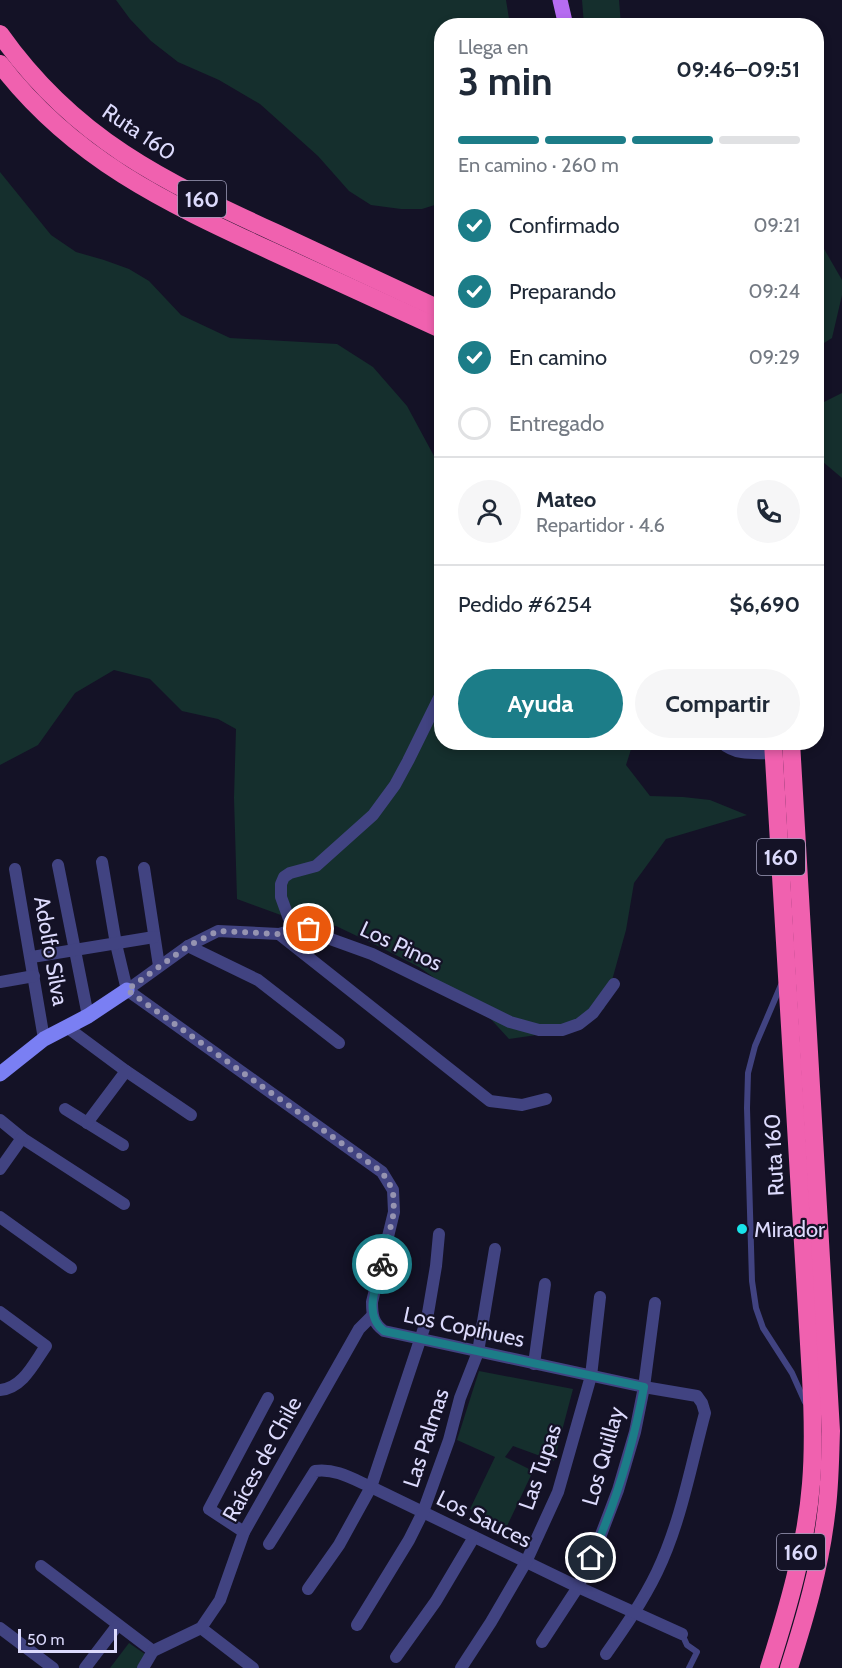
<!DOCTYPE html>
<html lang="es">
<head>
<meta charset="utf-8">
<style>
  :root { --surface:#fff; --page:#f6f6f7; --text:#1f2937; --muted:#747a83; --line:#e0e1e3; --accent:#1c7d88 }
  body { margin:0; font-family:Cabin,sans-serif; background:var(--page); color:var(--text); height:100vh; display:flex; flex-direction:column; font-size:22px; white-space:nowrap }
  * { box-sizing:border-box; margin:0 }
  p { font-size:20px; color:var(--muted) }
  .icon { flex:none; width:33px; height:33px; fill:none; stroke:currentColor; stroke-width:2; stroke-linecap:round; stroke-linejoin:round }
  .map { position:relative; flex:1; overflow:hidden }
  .sheet { position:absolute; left:434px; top:18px; width:390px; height:732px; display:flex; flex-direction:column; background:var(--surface); border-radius:24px; box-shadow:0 3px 9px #0003 }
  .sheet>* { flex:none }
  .scale { position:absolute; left:18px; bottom:15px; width:99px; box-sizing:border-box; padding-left:6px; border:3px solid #dcdafc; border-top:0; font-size:16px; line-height:21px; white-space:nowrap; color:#dcdafc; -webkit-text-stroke:4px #141226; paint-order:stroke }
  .pin { position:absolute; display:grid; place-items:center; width:51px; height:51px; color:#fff; margin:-26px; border:3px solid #fff; border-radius:50%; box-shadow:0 2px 6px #0007 }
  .courier { position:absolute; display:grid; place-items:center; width:60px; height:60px; margin:-30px; border:4px solid #1c7d88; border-radius:50%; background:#fff; color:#222; box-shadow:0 2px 8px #0007 }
  .head em { font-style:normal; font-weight:700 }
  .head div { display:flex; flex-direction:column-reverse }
  .head { display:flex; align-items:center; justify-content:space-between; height:102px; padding:0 24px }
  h1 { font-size:39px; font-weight:700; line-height:45px }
  .bar { display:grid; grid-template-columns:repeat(4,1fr); gap:9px 6px; align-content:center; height:72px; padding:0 24px }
  .bar i { height:8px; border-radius:4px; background:var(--line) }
  .bar .on { background:var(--accent) }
  .bar p { grid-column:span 4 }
  .line { display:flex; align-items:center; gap:15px; padding:0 24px; border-top:2px solid var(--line) }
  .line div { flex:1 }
  .round { display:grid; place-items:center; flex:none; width:63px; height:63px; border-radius:32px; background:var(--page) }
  ol { padding:0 24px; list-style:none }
  li { display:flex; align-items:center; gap:18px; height:66px }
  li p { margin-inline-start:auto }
  li .icon { padding:6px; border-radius:50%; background:var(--accent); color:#fff; stroke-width:4 }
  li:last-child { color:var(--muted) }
  li i { width:33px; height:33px; border:3px solid var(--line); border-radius:50% }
  .cta { display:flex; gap:12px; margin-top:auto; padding:12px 24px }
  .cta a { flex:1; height:69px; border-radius:36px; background:var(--accent); color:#fff; font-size:24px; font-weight:700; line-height:69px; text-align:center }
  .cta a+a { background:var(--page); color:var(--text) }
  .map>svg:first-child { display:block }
  .green { fill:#152f2d }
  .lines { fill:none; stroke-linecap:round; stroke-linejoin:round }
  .lane { stroke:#414381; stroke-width:6 }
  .street { stroke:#414381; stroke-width:12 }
  .secondary { stroke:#7a7ff3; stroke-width:15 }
  .primary { stroke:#b66cf1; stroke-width:15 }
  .highway { stroke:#f061af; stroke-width:18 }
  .done { stroke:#9694b1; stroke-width:6; stroke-dasharray:0 10.8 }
  .route { stroke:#1c7d88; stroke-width:8 }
  .poi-dot { fill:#18e3ea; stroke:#141226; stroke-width:2 }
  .labels { text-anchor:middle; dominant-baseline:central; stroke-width:4.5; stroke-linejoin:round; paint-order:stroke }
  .shield { fill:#141226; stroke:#a09ebc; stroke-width:1.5 }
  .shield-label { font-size:21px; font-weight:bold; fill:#dcdafc }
  .street-label { font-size:22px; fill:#dcdafc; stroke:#141226 }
  .poi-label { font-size:22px; fill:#dcdafc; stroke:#141226; text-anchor:start }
</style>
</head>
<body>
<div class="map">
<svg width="842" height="1668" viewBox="0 0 842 1668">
  <rect width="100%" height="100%" fill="#141226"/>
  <g class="green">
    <path d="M 116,0 L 506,0 L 510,25 L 441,26 L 441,203 L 422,209 L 401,209 L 371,205 L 349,191 L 318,156 L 260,104 L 219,80 L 178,62 L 151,41 L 130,19 Z"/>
    <path d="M 582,0 L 619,0 L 621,25 L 584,25 Z"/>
    <path d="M 0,172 L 51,235 L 76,252 L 104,260 L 129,269 L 149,281 L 181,315 L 230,338 L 337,344 L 373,367 L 407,406 L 441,469 L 441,742 L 633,743 L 626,765 L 650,796 L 683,797 L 710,800 L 747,815 L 666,839 L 634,883 L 626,930 L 604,1009 L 557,1032 L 509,1039 L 488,1016 L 419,967 L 382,948 L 336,926 L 300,922 L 237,899 L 234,798 L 236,729 L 218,719 L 182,711 L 150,679 L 114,670 L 75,693 L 38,745 L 0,765 Z"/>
    <path d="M 816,235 L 842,280 L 842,295 L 832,338 L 816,348 Z"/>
    <path d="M 842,393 L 842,478 L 816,456 L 816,406 Z"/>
    <path d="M 479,1371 L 573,1389 L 554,1461 L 513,1446 L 505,1457 L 533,1471 L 507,1526 L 470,1509 L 495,1457 L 457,1440 Z"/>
    <path d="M 129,1643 L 152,1659 L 146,1668 L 110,1668 Z"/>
  </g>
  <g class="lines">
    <g class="lane">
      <path d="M 781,985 L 755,1046 L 748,1073 L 747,1108 L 752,1281 L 756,1308 L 763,1328 L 792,1373 L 805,1402"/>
      <path d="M 682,1634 L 687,1645 L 697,1652 L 689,1668"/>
    </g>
    <g class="street">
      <path d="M 721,742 C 736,756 755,753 774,753"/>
      <path d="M 102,862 L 116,944 L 127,990"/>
      <path d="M 58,865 L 88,1016"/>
      <path d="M 144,868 L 159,966"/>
      <path d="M 15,869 L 44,1039"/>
      <path d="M 293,930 L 281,897 L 281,884 L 284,877 L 290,873 L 316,866 L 373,815 L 395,785 L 408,761 L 441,694"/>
      <path d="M 279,934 L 490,1101 L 522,1105 L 546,1099"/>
      <path d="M 188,946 L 258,980 L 339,1043"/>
      <path d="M 32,957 L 154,937"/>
      <path d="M 0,982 L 34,976"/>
      <path d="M 127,990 L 382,1172 L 393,1190 L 394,1212 L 372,1302 C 372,1315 373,1323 384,1331 L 644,1387 L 697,1396 L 702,1403 L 705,1413 C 691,1465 681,1522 657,1572 C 643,1601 625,1627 606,1654"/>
      <path d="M 127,990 L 188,946 L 218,931 L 279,934 L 300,928 L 372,954 L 510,1022 L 539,1030 L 562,1030 L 579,1024 L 593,1013 L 614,984"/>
      <path d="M 68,1028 L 126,1071 L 191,1115"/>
      <path d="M 65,1109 L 123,1145"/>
      <path d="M 0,1120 L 22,1138 L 124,1204"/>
      <path d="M 87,1123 L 126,1071"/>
      <path d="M 0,1169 L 22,1138"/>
      <path d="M 0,1217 L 71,1268"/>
      <path d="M 0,1312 L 46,1346 C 34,1363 23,1388 0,1390"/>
      <path d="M 534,1364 L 545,1284"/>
      <path d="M 244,1532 L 209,1509 L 268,1398"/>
      <path d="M 269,1544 L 315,1471 C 335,1468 353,1479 371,1487 L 578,1587 L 682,1634"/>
      <path d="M 41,1566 L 153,1651"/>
      <path d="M 308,1589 L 339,1545 L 371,1487 L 427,1319 L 436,1266 L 439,1234"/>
      <path d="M 357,1625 L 409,1540 L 423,1512 L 449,1440 L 460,1398 L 478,1352 L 495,1249"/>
      <path d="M 0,1628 L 53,1668"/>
      <path d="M 201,1628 L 253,1668"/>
      <path d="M 542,1642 L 578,1587 L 599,1540 L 618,1490 L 635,1432 L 644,1387 L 655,1303"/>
      <path d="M 396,1657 L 436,1601 L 474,1537"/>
      <path d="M 85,1668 L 117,1626"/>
      <path d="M 143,1668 L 153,1651 L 201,1628 L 220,1600 L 244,1532 L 359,1329 L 372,1316"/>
      <path d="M 461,1668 L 491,1622 L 526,1562 L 558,1492 L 591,1376 L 600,1297"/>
    </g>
    <path class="secondary" d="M 0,1074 L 44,1039 L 88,1016 L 127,990"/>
    <path class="primary" d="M 560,0 L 566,26"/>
    <g class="highway">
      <path d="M 0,34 C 74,139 163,181 276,233 C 331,259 386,284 441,310"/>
      <path d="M 0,64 C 73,159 165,202 271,251 C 328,277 384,303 441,329"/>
      <path d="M 769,1668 C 788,1608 806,1547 811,1484 C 814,1448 813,1413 811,1377 L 773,742"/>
      <path d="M 789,1668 C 805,1618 820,1567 826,1515 C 830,1487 830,1459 831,1431 L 791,742"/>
    </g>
  </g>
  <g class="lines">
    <path class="done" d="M 309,929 L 300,928 L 279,934 L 218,931 L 188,946 L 127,990 L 382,1172 L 393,1190 L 394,1212 L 382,1264"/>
    <path class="route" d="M 382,1264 C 376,1286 363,1315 384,1331 L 644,1387 C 633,1446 616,1503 591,1558"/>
  </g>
  <circle class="poi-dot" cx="742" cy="1229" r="6"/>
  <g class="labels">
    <g class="shield">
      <rect x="178" y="181" width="48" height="36" rx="4.5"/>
      <rect x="757" y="839" width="48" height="36" rx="4.5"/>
      <rect x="777" y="1534" width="48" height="36" rx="4.5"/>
    </g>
    <g class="shield-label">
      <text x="202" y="199">160</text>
      <text x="781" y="857">160</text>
      <text x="801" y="1552">160</text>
    </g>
    <g class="street-label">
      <text transform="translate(139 132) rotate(34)">Ruta 160</text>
      <text transform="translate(401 946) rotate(25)">Los Pinos</text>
      <text transform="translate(51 951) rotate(80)">Adolfo Silva</text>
      <text transform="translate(774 1155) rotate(-93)">Ruta 160</text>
      <text transform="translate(464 1327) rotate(12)">Los Copihues</text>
      <text transform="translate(426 1438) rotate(-72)">Las Palmas</text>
      <text transform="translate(603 1456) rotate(-74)">Los Quillay</text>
      <text transform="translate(262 1459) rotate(-61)">Raíces de Chile</text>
      <text transform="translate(540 1467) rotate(-71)">Las Tupas</text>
      <text transform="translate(484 1519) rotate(26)">Los Sauces</text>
    </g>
    <g class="poi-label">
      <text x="754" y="1229">Mirador</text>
    </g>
  </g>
</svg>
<div class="scale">50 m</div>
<div class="pin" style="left:309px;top:929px;background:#ea580c"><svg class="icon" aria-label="bag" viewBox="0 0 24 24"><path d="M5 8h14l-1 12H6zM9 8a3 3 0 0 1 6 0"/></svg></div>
<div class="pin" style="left:591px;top:1558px;background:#1f2937"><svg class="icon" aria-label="home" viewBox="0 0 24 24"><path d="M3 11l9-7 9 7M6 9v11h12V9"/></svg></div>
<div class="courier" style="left:382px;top:1264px"><svg class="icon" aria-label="bike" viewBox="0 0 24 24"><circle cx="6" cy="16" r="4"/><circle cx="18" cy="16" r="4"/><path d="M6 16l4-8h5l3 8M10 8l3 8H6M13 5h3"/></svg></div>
<section class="sheet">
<div class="head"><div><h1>3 min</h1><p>Llega en</p></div><em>09:46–09:51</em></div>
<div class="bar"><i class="on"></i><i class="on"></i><i class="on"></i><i></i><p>En camino · 260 m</p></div>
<ol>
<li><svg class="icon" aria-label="check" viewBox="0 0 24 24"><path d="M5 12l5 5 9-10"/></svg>Confirmado<p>09:21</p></li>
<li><svg class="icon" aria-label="check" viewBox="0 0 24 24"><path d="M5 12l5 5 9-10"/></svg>Preparando<p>09:24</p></li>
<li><svg class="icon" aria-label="check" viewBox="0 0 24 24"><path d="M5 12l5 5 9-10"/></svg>En camino<p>09:29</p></li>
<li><i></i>Entregado</li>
</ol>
<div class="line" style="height:108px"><a class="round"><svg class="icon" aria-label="person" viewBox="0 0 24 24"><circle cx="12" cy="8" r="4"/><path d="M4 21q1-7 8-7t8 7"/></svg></a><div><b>Mateo</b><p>Repartidor · 4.6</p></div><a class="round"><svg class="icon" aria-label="phone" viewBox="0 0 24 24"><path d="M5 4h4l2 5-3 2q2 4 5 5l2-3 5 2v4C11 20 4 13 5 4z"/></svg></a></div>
<div class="line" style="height:78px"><div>Pedido #6254</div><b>$6,690</b></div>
<div class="cta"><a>Ayuda</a><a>Compartir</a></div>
</section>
</div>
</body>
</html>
